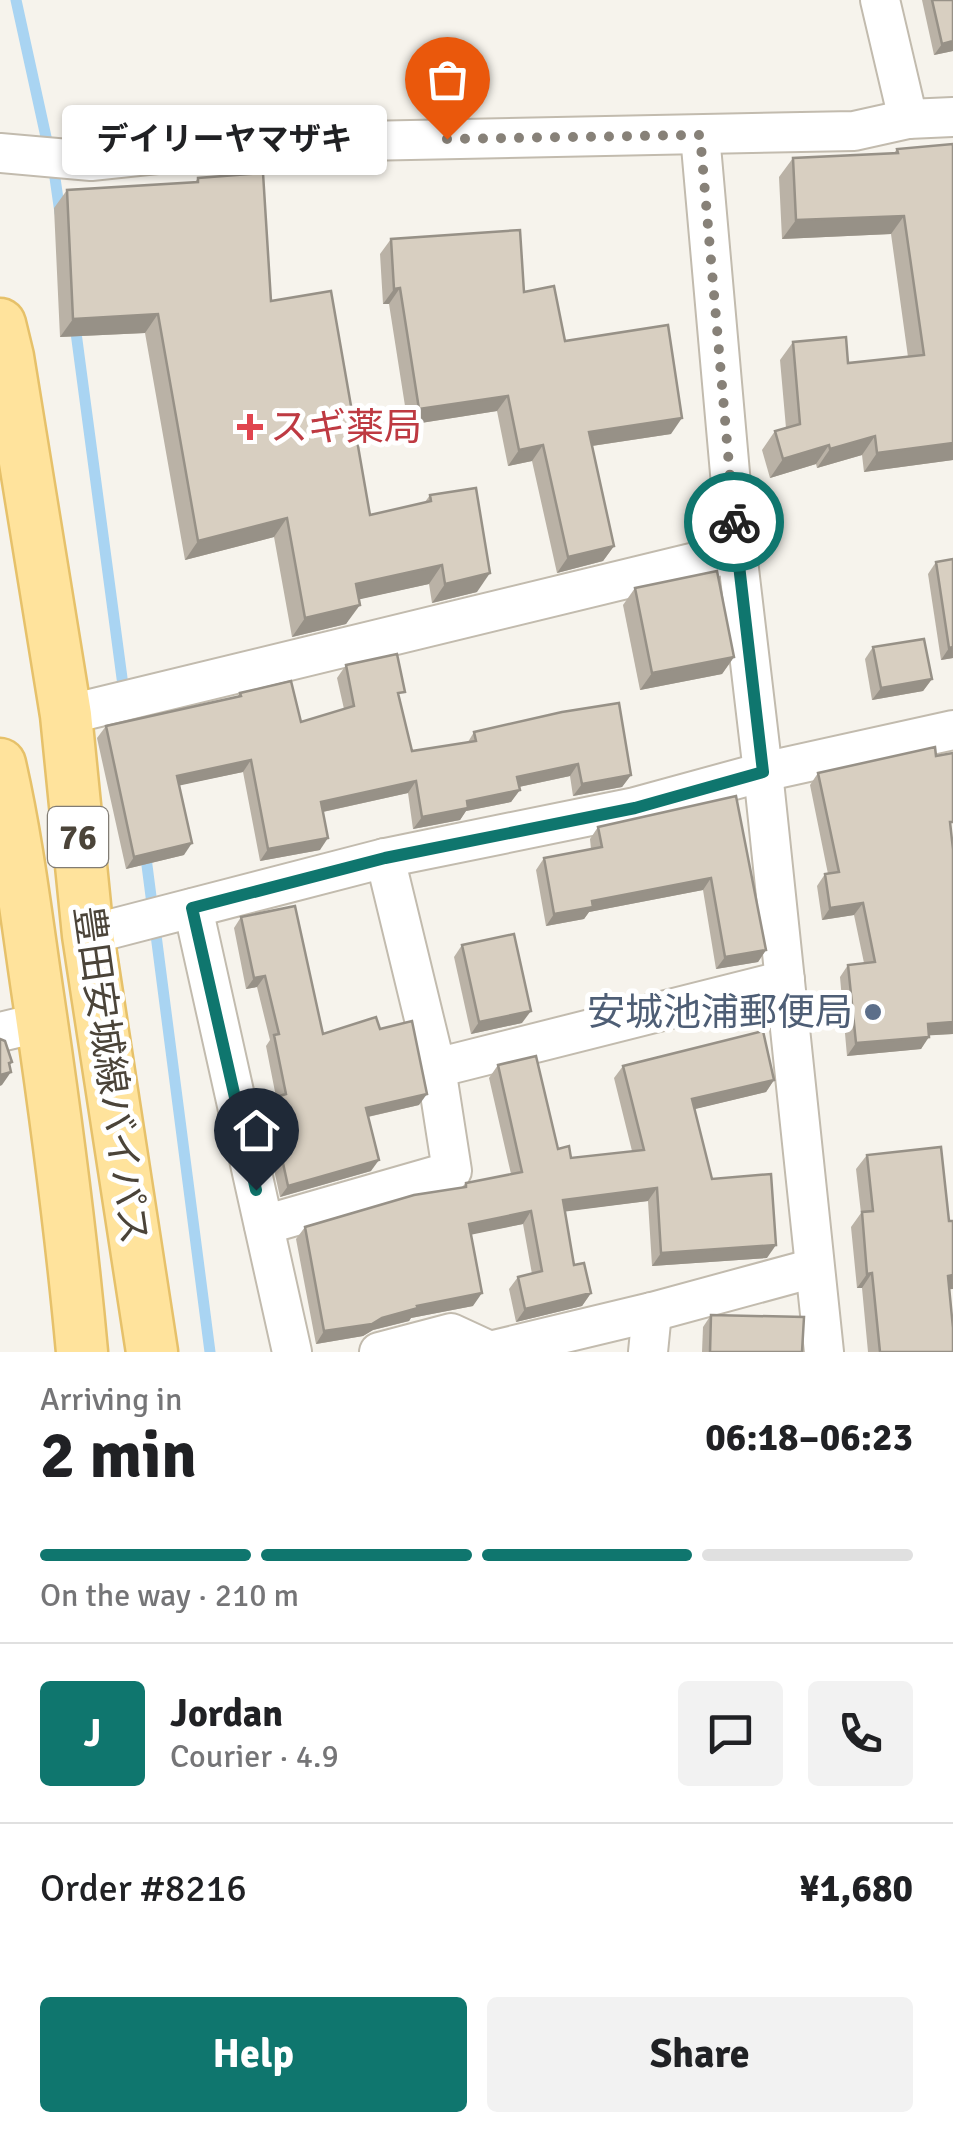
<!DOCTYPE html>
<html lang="en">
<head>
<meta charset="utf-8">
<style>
  :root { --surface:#fff; --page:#f2f2f2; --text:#202124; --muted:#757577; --line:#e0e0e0; --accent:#0f766e }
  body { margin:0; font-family:Signika,"Noto Sans JP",sans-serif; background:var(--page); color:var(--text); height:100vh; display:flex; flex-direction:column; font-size:38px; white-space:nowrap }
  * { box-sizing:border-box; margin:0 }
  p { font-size:32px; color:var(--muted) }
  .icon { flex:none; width:55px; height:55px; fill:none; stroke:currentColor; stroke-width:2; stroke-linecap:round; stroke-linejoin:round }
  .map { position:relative; height:1352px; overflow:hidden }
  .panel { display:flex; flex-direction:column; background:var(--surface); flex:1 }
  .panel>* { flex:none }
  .pin { position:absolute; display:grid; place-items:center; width:85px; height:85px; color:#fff; margin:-102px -42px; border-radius:50% 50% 50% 0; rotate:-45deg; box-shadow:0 0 10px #0007 }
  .pin .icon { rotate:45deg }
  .courier { position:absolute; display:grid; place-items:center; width:100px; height:100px; margin:-50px; border:8px solid #0f766e; border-radius:50%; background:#fff; color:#222; box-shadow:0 2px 12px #0007 }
  .bubble { position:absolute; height:70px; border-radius:10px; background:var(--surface); box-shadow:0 2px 8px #0004; font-size:32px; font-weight:700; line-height:70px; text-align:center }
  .headline em { font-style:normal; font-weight:700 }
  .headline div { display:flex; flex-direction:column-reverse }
  .headline { display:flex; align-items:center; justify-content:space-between; height:170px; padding:0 40px }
  h1 { font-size:65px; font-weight:700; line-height:75px }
  .bar { display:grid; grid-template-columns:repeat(4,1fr); gap:15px 10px; align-content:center; height:120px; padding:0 40px }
  .bar i { height:12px; border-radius:8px; background:var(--line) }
  .bar .selected { background:var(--accent) }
  .bar p { grid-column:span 4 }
  .line { display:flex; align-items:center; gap:25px; padding:0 40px; border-top:2px solid var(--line) }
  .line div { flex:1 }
  .round { display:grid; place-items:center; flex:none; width:105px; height:105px; border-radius:10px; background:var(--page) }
  .primary-button { display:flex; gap:20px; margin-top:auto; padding:20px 40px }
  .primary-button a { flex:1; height:115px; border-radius:10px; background:var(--accent); color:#fff; font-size:40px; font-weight:700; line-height:115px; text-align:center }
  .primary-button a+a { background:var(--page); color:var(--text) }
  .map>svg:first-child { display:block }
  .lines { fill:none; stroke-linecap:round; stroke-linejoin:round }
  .stream { stroke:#a9d4f2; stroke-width:11 }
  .minor-casing { stroke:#c2bbae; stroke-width:42 }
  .major-casing { stroke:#e6c16a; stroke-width:55 }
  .minor { stroke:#fff; stroke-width:38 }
  .major { stroke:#ffe39c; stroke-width:50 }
  .wall { fill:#bab2a6 }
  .shaded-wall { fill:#979187 }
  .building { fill:#d8cfc1; stroke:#979187; stroke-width:2.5 }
  .done { stroke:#878178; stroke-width:10; stroke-dasharray:0 18 }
  .route { stroke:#0f766e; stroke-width:12 }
  .health-dot { fill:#e0444e; stroke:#fff; stroke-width:4 }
  .service-dot { fill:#5c6f8a; stroke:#fff; stroke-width:4 }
  .labels { text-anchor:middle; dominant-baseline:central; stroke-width:10; stroke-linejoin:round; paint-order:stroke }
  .shield { fill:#fff; stroke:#817c74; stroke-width:2.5 }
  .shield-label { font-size:35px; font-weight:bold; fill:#4b4439 }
  .health-label { font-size:38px; fill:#be3a42; stroke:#fff; text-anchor:start }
  .service-label { font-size:38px; fill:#4e5e75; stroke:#fff; text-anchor:end }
  .street-label { font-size:38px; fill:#4b4439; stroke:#fff }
</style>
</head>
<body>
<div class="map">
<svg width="953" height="1352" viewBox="0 0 953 1352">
  <rect width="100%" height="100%" fill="#f6f3ec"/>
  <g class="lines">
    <g class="stream">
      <path d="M 16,0 L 55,178 L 60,213"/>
      <path d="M 75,325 L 124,693"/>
      <path d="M 145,850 L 210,1352"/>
    </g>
    <defs>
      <g id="minor">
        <path d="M 880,0 L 908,119"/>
        <path d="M 700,135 L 737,552 L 763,772 L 824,1352"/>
        <path d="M 0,153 L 91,161 L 262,143 L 854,131 L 908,119 L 953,117"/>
        <path d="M 66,715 L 737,552"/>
        <path d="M 385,858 L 436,1068 L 785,980"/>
        <path d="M 193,908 L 292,1352"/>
        <path d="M 88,935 L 385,858 L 635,807 L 763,772 L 953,730"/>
        <path d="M 0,1032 L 42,1022"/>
        <path d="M 264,1225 L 452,1171 L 436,1068"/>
        <path d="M 379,1352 L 451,1333 L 490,1351 L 652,1312 L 814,1268"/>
        <path d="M 648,1352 L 652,1312"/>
      </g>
      <g id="major">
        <path d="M 0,324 L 8,357 L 66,715 L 88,935 L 152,1352"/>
        <path d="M 0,764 C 17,838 26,914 37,989 C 55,1110 71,1231 82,1352"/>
      </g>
    </defs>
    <use href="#minor" class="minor-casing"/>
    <use href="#major" class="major-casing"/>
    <use href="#minor" class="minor"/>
    <use href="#major" class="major"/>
  </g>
  <g class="wall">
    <path d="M 922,0 L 953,0 L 953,51 L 934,55 Z"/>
    <path d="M 953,144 L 953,460 L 864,472 L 862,455 L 817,468 L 816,464 L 770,478 L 762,450 L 775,431 L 786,428 L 780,360 L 793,342 L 848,363 L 908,357 L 891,234 L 782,239 L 779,177 L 793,158 L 894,153 L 897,149 Z"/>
    <path d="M 198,178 L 271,301 L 370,515 L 425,502 L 430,495 L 477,592 L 432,603 L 429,584 L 359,599 L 346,624 L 292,637 L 274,537 L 185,560 L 145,333 L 60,337 L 54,208 L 67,190 L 195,182 Z"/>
    <path d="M 391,239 L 524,292 L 565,341 L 671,434 L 592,446 L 614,546 L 603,561 L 557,573 L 532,461 L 508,466 L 497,411 L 408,425 L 389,304 L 383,304 L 380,254 Z"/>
    <path d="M 936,562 L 953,658 L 941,660 L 928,574 Z"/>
    <path d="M 635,588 L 734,657 L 722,674 L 640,690 L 623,605 Z"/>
    <path d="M 873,647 L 932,679 L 923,691 L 872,700 L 865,659 Z"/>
    <path d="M 346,665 L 400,699 L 412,751 L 468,742 L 474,732 L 631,775 L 622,787 L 573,796 L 570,776 L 519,787 L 511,802 L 466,811 L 460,820 L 413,829 L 408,793 L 323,812 L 320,850 L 260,861 L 243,772 L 179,785 L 184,855 L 126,869 L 97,738 L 106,726 L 237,697 L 240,693 L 301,722 L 344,709 L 337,678 Z"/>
    <path d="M 818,773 L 951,833 L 953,849 L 953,1034 L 929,1035 L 921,1049 L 847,1056 L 840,977 L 848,965 L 864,963 L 854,915 L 822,920 L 817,886 L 825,874 L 828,874 L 810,785 Z"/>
    <path d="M 736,796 L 766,950 L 758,962 L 716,969 L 703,890 L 589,912 L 584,919 L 546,926 L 536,870 L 544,858 L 591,849 L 590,839 L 598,827 Z"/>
    <path d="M 241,917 L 323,1034 L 380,1029 L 419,1105 L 368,1117 L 371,1171 L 280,1197 L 261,1110 L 269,1099 L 276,1097 L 266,1046 L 270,1040 L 257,987 L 246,989 L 234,928 Z"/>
    <path d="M 462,945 L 522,1023 L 471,1034 L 454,957 Z"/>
    <path d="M 498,1065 L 558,1149 L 571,1158 L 632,1151 L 614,1078 L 623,1066 L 774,1080 L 766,1092 L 694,1109 L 712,1179 L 767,1258 L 652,1266 L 648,1201 L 565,1211 L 574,1265 L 591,1293 L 582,1306 L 516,1322 L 509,1289 L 518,1277 L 532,1274 L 523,1224 L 471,1234 L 473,1306 L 411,1318 L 409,1321 L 373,1330 L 363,1336 L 316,1344 L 296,1239 L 305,1227 L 462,1187 L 466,1183 L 511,1174 L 489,1078 Z"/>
    <path d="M 867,1155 L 949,1290 L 953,1352 L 868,1352 L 862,1288 L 857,1288 L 851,1227 L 861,1213 L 856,1169 Z"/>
    <path d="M 711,1315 L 802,1352 L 702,1352 L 703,1327 Z"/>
  </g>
  <g class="shaded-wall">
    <path d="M 953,41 L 953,51 L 934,55 L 942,44 Z"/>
    <path d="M 904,216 L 891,234 L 782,239 L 796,220 Z"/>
    <path d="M 400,288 L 389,304 L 383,304 L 394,289 Z"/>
    <path d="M 158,314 L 145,333 L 60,337 L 73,319 Z"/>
    <path d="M 508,396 L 497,411 L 408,425 L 419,409 Z"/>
    <path d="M 682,418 L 671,434 L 578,448 L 589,432 Z"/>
    <path d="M 875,436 L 862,455 L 817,468 L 830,449 Z"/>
    <path d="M 953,443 L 953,460 L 864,472 L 877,453 Z"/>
    <path d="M 543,445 L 532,461 L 508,466 L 519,450 Z"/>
    <path d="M 829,445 L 816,464 L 770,478 L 783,459 Z"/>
    <path d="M 287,518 L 274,537 L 185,560 L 198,541 Z"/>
    <path d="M 614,546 L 603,561 L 557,573 L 568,557 Z"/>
    <path d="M 442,565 L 429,584 L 343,603 L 356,584 Z"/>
    <path d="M 490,573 L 477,592 L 432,603 L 445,584 Z"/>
    <path d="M 360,605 L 346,624 L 292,637 L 305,618 Z"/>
    <path d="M 953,647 L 953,658 L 941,660 L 949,648 Z"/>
    <path d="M 734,657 L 722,674 L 640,690 L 652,673 Z"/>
    <path d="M 932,679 L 923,691 L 872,700 L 881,688 Z"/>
    <path d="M 251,760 L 243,772 L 168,788 L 177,776 Z"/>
    <path d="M 578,764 L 570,776 L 509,789 L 517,777 Z"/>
    <path d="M 631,775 L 622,787 L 573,796 L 582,784 Z"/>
    <path d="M 416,781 L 408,793 L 313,814 L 321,802 Z"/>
    <path d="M 520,790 L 511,802 L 466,811 L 460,820 L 413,829 L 422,817 L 467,801 Z"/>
    <path d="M 328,838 L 320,850 L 260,861 L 268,849 Z"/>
    <path d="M 192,843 L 184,855 L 126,869 L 134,857 Z"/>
    <path d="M 711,878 L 703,890 L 589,912 L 584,919 L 546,926 L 554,914 L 592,901 Z"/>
    <path d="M 863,903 L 854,915 L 822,920 L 830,908 Z"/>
    <path d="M 766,950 L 758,962 L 716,969 L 725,957 Z"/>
    <path d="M 265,976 L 257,987 L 246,989 L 254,978 Z"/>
    <path d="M 531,1011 L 522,1023 L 471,1034 L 479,1022 Z"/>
    <path d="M 953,1022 L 953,1034 L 919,1036 L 928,1024 Z"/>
    <path d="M 929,1037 L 921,1049 L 847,1056 L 856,1043 Z"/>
    <path d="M 12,1062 L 3,1074 L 11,1072 L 2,1085 L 0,1086 L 0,1075 L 9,1063 Z"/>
    <path d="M 774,1080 L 766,1092 L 683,1112 L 692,1099 Z"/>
    <path d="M 427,1094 L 419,1105 L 358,1119 L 366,1108 Z"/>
    <path d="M 379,1160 L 371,1171 L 280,1197 L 288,1186 Z"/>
    <path d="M 657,1188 L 648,1201 L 554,1213 L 563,1200 Z"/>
    <path d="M 531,1211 L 523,1224 L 460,1237 L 469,1224 Z"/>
    <path d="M 776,1245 L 767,1258 L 652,1266 L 661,1253 Z"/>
    <path d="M 872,1273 L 862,1288 L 857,1288 L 867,1274 Z"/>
    <path d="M 953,1275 L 953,1289 L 938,1290 L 948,1276 Z"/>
    <path d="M 482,1293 L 473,1306 L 411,1318 L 409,1321 L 373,1330 L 363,1336 L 316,1344 L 324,1331 L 382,1318 L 417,1306 Z"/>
    <path d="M 591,1293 L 582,1306 L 516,1322 L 525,1309 Z"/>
  </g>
  <g class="building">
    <path d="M 932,0 L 953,0 L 953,41 L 942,44 Z"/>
    <path d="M 953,144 L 953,443 L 877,453 L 875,436 L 830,449 L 829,445 L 783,459 L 775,431 L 800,424 L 793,342 L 846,337 L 848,363 L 924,355 L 904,216 L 796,220 L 793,158 L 898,153 L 897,149 Z"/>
    <path d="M 263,173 L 271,301 L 331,291 L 370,515 L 431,501 L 430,495 L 476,488 L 490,573 L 445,584 L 442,565 L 356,584 L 360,605 L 305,618 L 287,518 L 198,541 L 158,314 L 73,319 L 67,190 L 198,182 L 198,178 Z"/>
    <path d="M 520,230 L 524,292 L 554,286 L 565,341 L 668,325 L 682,418 L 589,432 L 614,546 L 568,557 L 543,445 L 519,450 L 508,396 L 419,409 L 400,288 L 394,289 L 391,239 Z"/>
    <path d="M 953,559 L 953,647 L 949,648 L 936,562 Z"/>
    <path d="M 717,571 L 734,657 L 652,673 L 635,588 Z"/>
    <path d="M 924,639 L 932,679 L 881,688 L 873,647 Z"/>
    <path d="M 397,654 L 405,692 L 398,693 L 412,751 L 476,741 L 474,732 L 562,712 L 619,703 L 631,775 L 582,784 L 578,764 L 517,777 L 520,790 L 467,801 L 468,808 L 422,817 L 416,781 L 321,802 L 328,838 L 268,849 L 251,760 L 177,776 L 192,843 L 134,857 L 106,726 L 241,696 L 240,693 L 291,681 L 301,722 L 354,706 L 346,665 Z"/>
    <path d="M 935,747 L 936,756 L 953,753 L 953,822 L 950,822 L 953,849 L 953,1022 L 928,1024 L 929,1037 L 856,1043 L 848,965 L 875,962 L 863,903 L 830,908 L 825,874 L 839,872 L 818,773 Z"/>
    <path d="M 736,796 L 766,950 L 725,957 L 711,878 L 592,901 L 593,907 L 554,914 L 544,858 L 602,847 L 598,827 Z"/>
    <path d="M 295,906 L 323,1034 L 376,1017 L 380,1029 L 412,1021 L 427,1094 L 366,1108 L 379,1160 L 288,1186 L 269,1099 L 286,1094 L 274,1035 L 279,1034 L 265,976 L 254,978 L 241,917 Z"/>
    <path d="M 514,934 L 531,1011 L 479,1022 L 462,945 Z"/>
    <path d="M 763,1031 L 774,1080 L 692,1099 L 712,1179 L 771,1174 L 776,1245 L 661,1253 L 657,1188 L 563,1200 L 574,1265 L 584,1263 L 591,1293 L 525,1309 L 518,1277 L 542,1271 L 531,1211 L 469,1224 L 482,1293 L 417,1306 L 418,1308 L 382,1318 L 372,1324 L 324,1331 L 305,1227 L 414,1195 L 466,1187 L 466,1183 L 522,1172 L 498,1065 L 536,1056 L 558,1149 L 569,1146 L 571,1158 L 644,1150 L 623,1066 Z"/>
    <path d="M 0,1039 L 5,1041 L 12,1062 L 9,1063 L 11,1072 L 0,1075 Z"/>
    <path d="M 941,1147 L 949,1221 L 953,1221 L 953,1275 L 948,1276 L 953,1328 L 953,1352 L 880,1352 L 872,1273 L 867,1274 L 862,1212 L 873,1211 L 867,1155 Z"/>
    <path d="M 711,1315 L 804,1317 L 802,1352 L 710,1352 Z"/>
  </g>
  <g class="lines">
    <path class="done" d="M 447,139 L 700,135 L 734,522"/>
    <path class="route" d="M 256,1190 L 192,908 L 385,858 L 635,808 L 763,772 L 734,522"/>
  </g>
  <path class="health-dot" d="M245 412h10v10h10v10h-10v10h-10v-10h-10v-10h10z"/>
  <circle class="service-dot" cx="873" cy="1012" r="10"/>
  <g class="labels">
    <rect class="shield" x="48" y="807" width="60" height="60" rx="8"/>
    <g class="shield-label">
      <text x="78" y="837">76</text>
    </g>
    <g class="health-label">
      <text x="270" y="427">スギ薬局</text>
    </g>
    <g class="service-label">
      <text x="853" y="1012">安城池浦郵便局</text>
    </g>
    <g class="street-label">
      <text transform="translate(111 1075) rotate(82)">豊田安城線バイパス</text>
    </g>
  </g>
</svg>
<div class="pin" style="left:447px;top:139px;background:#ea580c"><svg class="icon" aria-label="bag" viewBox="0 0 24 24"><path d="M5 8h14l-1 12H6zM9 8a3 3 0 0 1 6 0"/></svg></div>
<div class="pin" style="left:256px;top:1190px;background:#1f2937"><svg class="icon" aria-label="home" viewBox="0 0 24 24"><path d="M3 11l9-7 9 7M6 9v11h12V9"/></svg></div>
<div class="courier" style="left:734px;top:522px"><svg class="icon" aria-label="bike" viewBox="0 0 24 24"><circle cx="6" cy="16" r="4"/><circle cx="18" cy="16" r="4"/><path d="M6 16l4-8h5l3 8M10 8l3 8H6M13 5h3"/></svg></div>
<div class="bubble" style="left:62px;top:105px;width:325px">デイリーヤマザキ</div>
</div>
<section class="panel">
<div class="headline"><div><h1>2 min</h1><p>Arriving in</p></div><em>06:18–06:23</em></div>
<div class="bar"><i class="selected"></i><i class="selected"></i><i class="selected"></i><i></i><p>On the way · 210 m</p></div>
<div class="line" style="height:180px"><b class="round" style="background:var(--accent);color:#fff">J</b><div><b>Jordan</b><p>Courier · 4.9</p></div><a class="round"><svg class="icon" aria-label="chat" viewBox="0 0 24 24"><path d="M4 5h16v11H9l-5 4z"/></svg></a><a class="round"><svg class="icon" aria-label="phone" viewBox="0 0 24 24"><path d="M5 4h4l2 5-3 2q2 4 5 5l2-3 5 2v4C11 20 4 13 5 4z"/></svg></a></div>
<div class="line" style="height:130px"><div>Order #8216</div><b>¥1,680</b></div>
<div class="primary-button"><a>Help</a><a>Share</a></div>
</section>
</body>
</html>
